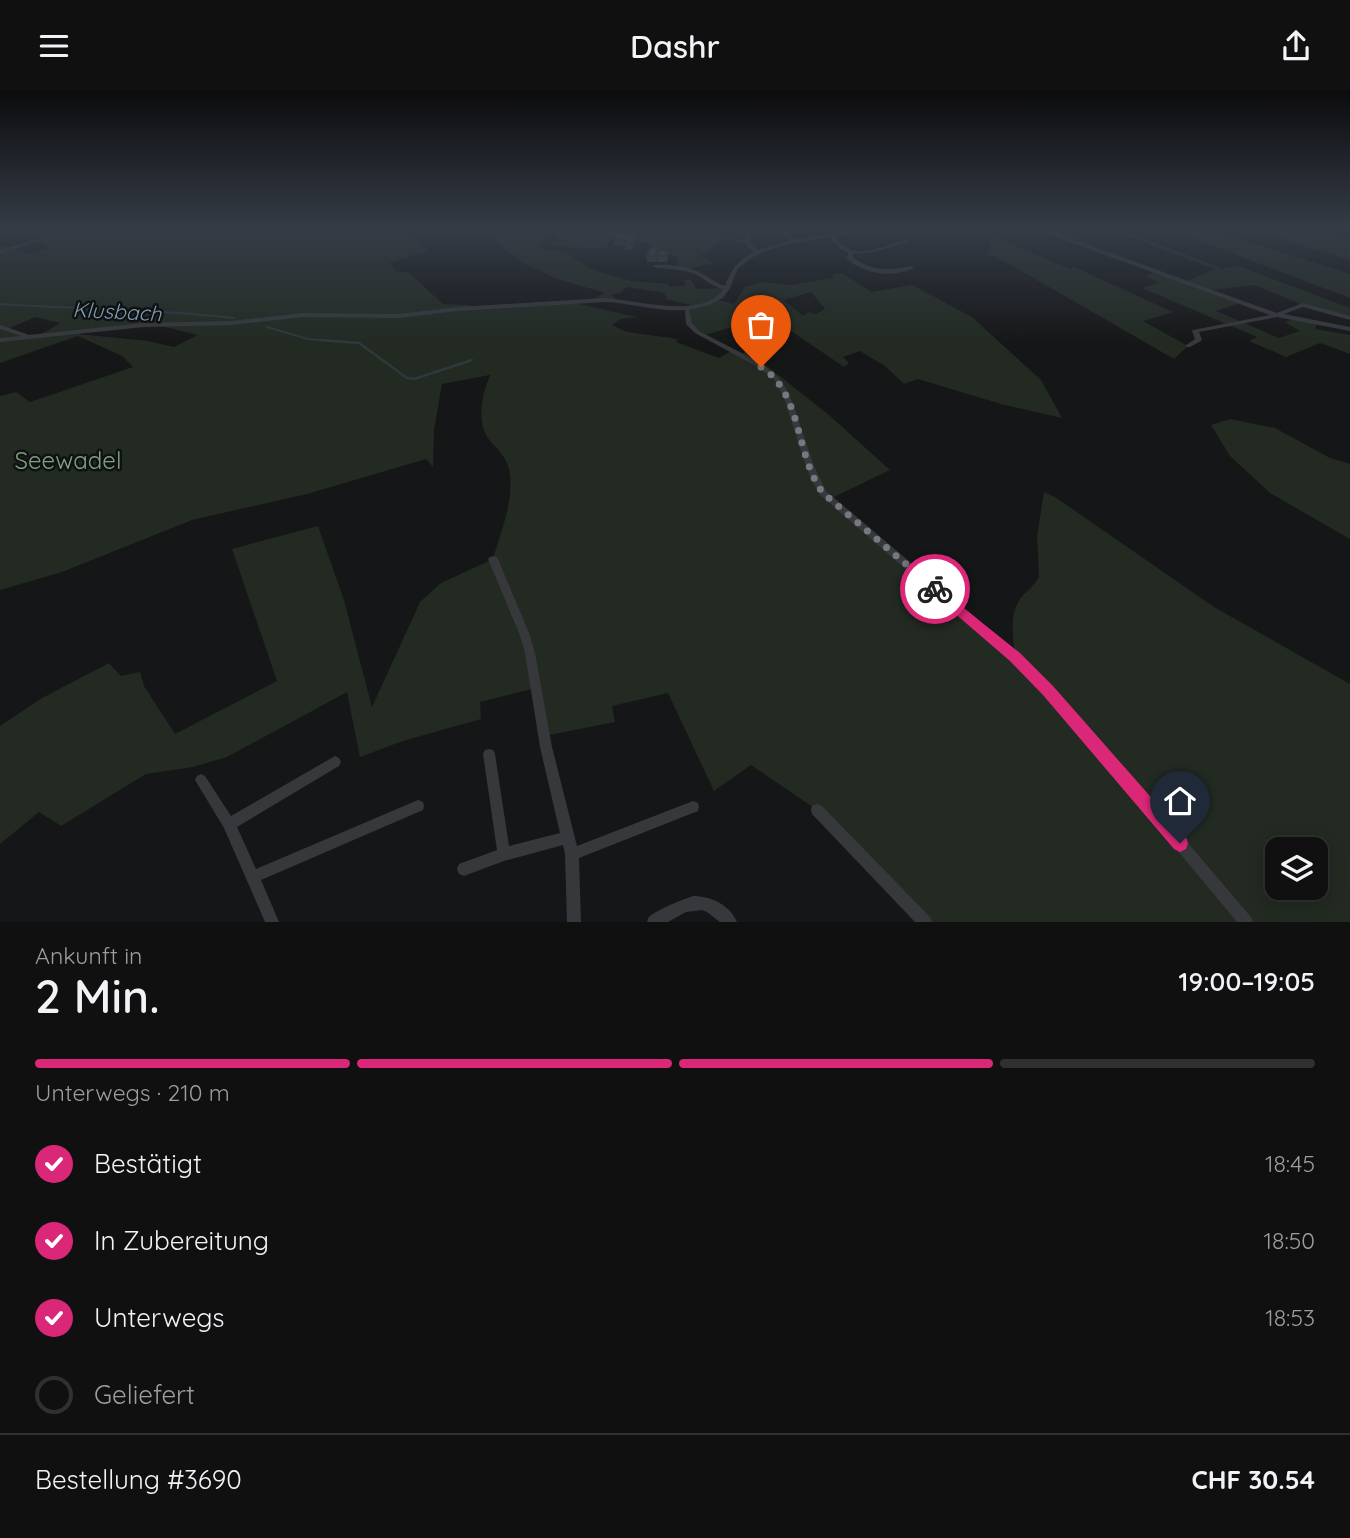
<!DOCTYPE html>
<html lang="de">
<head>
<meta charset="utf-8">
<style>
  :root { --surface:#101011; --page:#1e1e1f; --text:#f1f3f6; --muted:#9c9d9f; --line:#303031; --accent:#db2777 }
  body { margin:0; font-family:Quicksand,sans-serif; background:var(--page); color:var(--text); height:100vh; display:flex; flex-direction:column; font-size:26px; white-space:nowrap }
  * { box-sizing:border-box; margin:0 }
  p { font-size:23px; color:var(--muted) }
  .icon { flex:none; width:38px; height:38px; fill:none; stroke:currentColor; stroke-width:2; stroke-linecap:round; stroke-linejoin:round }
  .map { position:relative; height:831px; overflow:hidden }
  .drawer { display:flex; flex-direction:column; background:var(--surface); flex:1 }
  .drawer>* { flex:none }
  .tools { position:absolute; left:1265px; top:746px; display:grid; gap:14px }
  .tools a { display:grid; place-items:center; width:63px; height:63px; border-radius:14px; background:var(--surface); box-shadow:0 4px 18px #0003,0 0 0 2px var(--line); font-size:35px }
  .pin { position:absolute; display:grid; place-items:center; width:60px; height:60px; color:#fff; margin:-72px -30px; border-radius:50% 50% 50% 0; rotate:-45deg; box-shadow:0 0 7px #0007 }
  .pin .icon { rotate:45deg }
  .courier { position:absolute; display:grid; place-items:center; width:70px; height:70px; margin:-35px; border:5px solid #db2777; border-radius:50%; background:#fff; color:#222; box-shadow:0 2px 9px #0007 }
  .headline em { font-style:normal; font-weight:600 }
  .headline div { display:flex; flex-direction:column-reverse }
  .headline { display:flex; align-items:center; justify-content:space-between; height:119px; padding:0 35px }
  h1 { font-size:46px; font-weight:600; line-height:52px }
  .bar { display:grid; grid-template-columns:repeat(4,1fr); gap:10px 7px; align-content:center; height:84px; padding:0 35px }
  .bar i { height:9px; border-radius:5px; background:var(--line) }
  .bar .on { background:var(--accent) }
  .bar p { grid-column:span 4 }
  .line { display:flex; align-items:center; gap:18px; padding:0 35px; border-top:2px solid var(--line) }
  .line div { flex:1 }
  ol { padding:0 35px; list-style:none }
  li { display:flex; align-items:center; gap:21px; height:77px }
  li p { margin-inline-start:auto }
  li .icon { padding:7px; border-radius:50%; background:var(--accent); color:#fff; stroke-width:4 }
  li:last-child { color:var(--muted) }
  li i { width:38px; height:38px; border:4px solid var(--line); border-radius:50% }
  header { display:flex; justify-content:space-between; align-items:center; height:91px; padding:0 35px; background:var(--surface); font-size:32px; font-weight:600 }
  .map>svg:first-child { display:block }
  .green { fill:#222a22; fill-rule:evenodd }
  .lines { fill:none; stroke-linecap:round; stroke-linejoin:round }
  .stream-far1 { stroke:#2e383d; stroke-width:2 }
  .stream { stroke:#2e383d; stroke-width:2.5 }
  .minor { fill:#36383c; fill-rule:evenodd }
  .wall { fill:#3a3c40 }
  .shaded-wall { fill:#303134 }
  .building { fill:#44464a; stroke:#303134; stroke-width:2 }
  .route { fill:#db2777 }
  .done { stroke:#74797f; stroke-width:7; stroke-dasharray:0 12.6 }
  .labels { text-anchor:middle; dominant-baseline:central; stroke-width:5; stroke-linejoin:round; paint-order:stroke }
  .far-water-label { font-size:21px; font-style:italic; fill:#7f9eb2; stroke:#101112 }
  .park-label { font-size:24px; fill:#7fa27f; stroke:#101112 }
</style>
</head>
<body>
<header><svg class="icon" aria-label="menu" viewBox="0 0 24 24"><path d="M4 6h16M4 12h16M4 18h16"/></svg>Dashr<svg class="icon" aria-label="share" viewBox="0 0 24 24"><path d="M12 15V3M7 8l5-5 5 5M5 13v7h14v-7"/></svg></header>
<div class="map">
<svg width="1350" height="831" viewBox="0 0 1350 831">
  <rect width="100%" height="100%" fill="#151617"/>
  <g class="green">
    <path d="M 44,138 L 400,138 L 428,160 L 389,172 L 397,181 L 408,181 L 443,213 L 469,214 L 475,217 L 570,211 L 637,226 L 621,228 L 612,234 L 627,241 L 678,248 L 676,251 L 719,267 L 731,260 L 738,264 L 748,260 L 829,324 L 890,379 L 830,408 L 1015,565 C 1013,547 1009,524 1020,508 C 1026,500 1034,495 1039,486 L 1037,445 L 1044,401 L 1055,406 L 1214,516 L 1350,593 L 1350,831 L 925,831 L 817,719 L 751,674 L 714,700 L 668,602 L 612,615 L 615,631 L 544,645 L 536,597 L 480,611 L 481,628 L 403,650 L 360,666 L 347,601 L 227,666 L 193,676 L 146,683 L 61,735 L 39,721 L 0,753 L 0,635 L 42,607 L 109,572 L 121,585 L 140,581 L 144,595 L 175,643 L 277,590 L 232,458 L 318,435 L 344,509 L 372,616 L 420,511 L 441,492 L 493,468 C 501,440 515,407 509,378 C 506,366 499,360 491,351 C 475,332 482,305 490,284 L 442,293 L 434,339 L 433,376 L 426,368 L 307,403 L 192,429 L 62,481 L 0,499 L 0,305 L 16,301 L 30,311 L 133,276 L 122,265 L 78,245 L 0,272 L 0,154 L 30,163 L 49,157 L 36,150 L 41,148 L 36,145 L 51,141 ZM 35,226 L 60,232 C 38,246 32,248 8,238 ZM 157,234 L 198,244 L 174,256 L 148,250 L 67,242 ZM 1278,758 L 1316,758 L 1316,796 L 1278,796 Z"/>
    <path d="M 485,138 L 696,138 L 726,148 L 701,164 L 714,172 L 687,178 L 677,176 L 677,167 L 644,151 L 611,147 L 605,158 L 551,155 L 557,145 L 547,144 L 537,157 L 565,161 L 593,179 L 631,190 L 668,193 L 670,196 L 686,194 L 684,189 L 691,189 L 697,198 L 727,197 L 718,209 L 734,213 L 745,196 L 761,191 L 791,194 L 834,187 L 832,184 L 841,182 L 872,201 L 912,194 L 972,226 L 1041,289 L 1062,327 L 1001,313 L 918,288 L 904,293 L 885,275 L 860,260 L 843,266 L 849,272 L 844,276 L 791,240 L 785,238 L 771,240 L 752,230 L 702,245 L 693,238 L 687,220 L 699,216 L 666,208 L 665,202 L 627,196 L 620,202 L 611,204 L 617,209 L 589,210 L 605,202 L 555,187 L 523,172 L 487,144 ZM 811,201 L 825,218 L 816,223 L 809,221 L 803,225 L 784,209 Z"/>
    <path d="M 1037,138 L 1051,138 L 1187,190 L 1215,178 L 1108,138 L 1117,138 L 1222,177 L 1238,175 L 1350,217 L 1350,227 L 1303,214 L 1254,194 L 1212,199 L 1243,211 L 1216,220 L 1279,247 L 1300,240 L 1285,231 L 1294,228 L 1317,233 L 1315,238 L 1350,244 L 1350,263 L 1320,252 L 1286,266 L 1249,250 L 1257,246 L 1142,197 L 1159,192 L 1146,185 L 1157,181 Z"/>
    <path d="M 1167,138 L 1209,138 L 1350,183 L 1350,207 Z"/>
    <path d="M 1248,138 L 1329,138 L 1350,150 L 1350,169 Z"/>
    <path d="M 990,144 L 1070,178 L 1074,176 L 1173,221 L 1143,230 L 1188,255 L 1174,268 L 995,165 L 986,164 L 991,155 Z"/>
    <path d="M 1230,328 L 1275,337 L 1330,367 L 1350,373 L 1350,448 L 1270,402 L 1230,365 L 1211,334 Z"/>
  </g>
  <g class="lines">
    <g class="stream-far1">
      <path d="M 0,213 C 78,218 156,218 234,227"/>
      <path d="M 267,236 L 308,248 L 343,251"/>
    </g>
    <path class="stream" d="M 321,249 L 359,252 L 407,287 L 414,288 L 472,269"/>
    <g class="minor">
      <path d="M 695,138 L 702,138 L 745,150 L 745,138 L 750,138 L 750,152 L 758,159 L 791,149 L 776,138 L 781,138 L 796,148 L 846,141 L 881,138 L 879,140 L 834,145 C 838,149 842,155 847,157 C 866,167 890,151 909,149 L 909,151 L 874,161 L 853,163 L 853,167 C 872,180 889,180 911,175 L 914,177 C 891,187 866,184 847,168 L 848,162 L 841,158 L 829,146 L 786,154 L 768,159 L 753,166 L 738,177 L 730,197 L 723,207 L 709,214 L 689,219 L 692,232 L 699,240 L 761,272 L 778,286 L 786,297 L 792,310 L 814,375 L 826,400 L 1019,563 L 1084,630 L 1251,826 L 1253,831 L 1237,831 L 1076,638 L 1011,569 L 820,404 L 812,390 L 806,375 L 785,310 L 779,297 L 774,288 L 756,275 L 695,242 L 686,233 L 685,219 C 658,221 631,212 605,211 L 458,220 L 398,227 L 303,226 L 231,234 L 144,236 L 0,251 L 0,247 L 21,245 L 0,238 L 0,234 L 27,243 L 28,244 L 144,232 L 231,230 L 303,222 L 398,223 L 458,216 L 605,207 C 635,209 705,229 723,198 C 713,196 706,189 697,184 C 684,178 670,178 656,177 L 653,175 L 654,174 C 669,173 686,175 699,181 C 708,185 715,192 725,195 C 731,179 738,169 754,161 L 745,153 Z"/>
      <path d="M 1034,138 L 1042,138 L 1277,222 L 1303,212 L 1350,225 L 1350,229 L 1303,216 L 1284,223 L 1350,236 L 1350,240 L 1277,226 L 1199,241 L 1202,249 L 1201,250 L 1190,256 L 1186,256 L 1186,254 L 1195,248 L 1192,240 L 1193,239 L 1270,224 Z"/>
      <path d="M 36,148 L 39,150 L 38,151 L 0,163 L 0,159 Z"/>
      <path d="M 493,465 L 496,466 L 498,468 L 529,542 L 535,562 L 552,656 L 577,755 L 693,710 L 698,712 L 699,716 L 698,720 L 579,767 L 581,831 L 567,831 L 565,763 L 563,754 L 504,770 L 464,785 L 459,783 L 457,778 L 459,773 L 497,759 L 483,663 L 485,659 L 489,658 L 493,659 L 495,663 L 509,755 L 560,742 L 540,656 L 525,562 L 519,542 L 488,468 L 490,466 Z"/>
      <path d="M 335,665 L 339,667 L 341,671 L 339,675 L 237,736 L 256,778 L 418,709 L 423,711 L 424,715 L 423,719 L 261,789 L 279,831 L 265,831 L 224,737 L 195,689 L 197,685 L 201,683 L 205,685 L 231,725 Z"/>
      <path d="M 817,713 L 822,715 L 930,826 L 932,831 L 915,831 L 812,723 L 811,719 L 812,715 Z"/>
      <path d="M 693,805 C 711,805 730,814 737,831 L 720,831 L 707,821 L 702,819 L 686,821 L 668,831 L 647,831 C 648,829 648,827 649,826 C 656,819 684,808 693,805 Z"/>
    </g>
  </g>
  <g class="wall">
    <path d="M 637,144 L 637,150 L 632,159 L 625,159 L 625,155 L 614,154 L 614,148 Z"/>
    <path d="M 668,160 L 668,167 L 667,171 L 657,171 L 657,168 L 655,171 L 647,171 L 647,165 L 658,161 Z"/>
  </g>
  <path class="shaded-wall" d="M 637,144 L 637,150 L 632,159 L 632,153 Z"/>
  <g class="building">
    <path d="M 617,142 L 637,144 L 632,153 L 625,152 L 626,149 L 614,148 Z"/>
    <path d="M 651,156 L 658,157 L 655,165 L 647,165 Z"/>
    <path d="M 659,160 L 668,160 L 667,165 L 657,165 Z"/>
  </g>
  <linearGradient id="sky" x2="0" y2="1"><stop stop-color="#0c0c0d"/><stop offset="0.54" stop-color="#353c47"/><stop offset="1" stop-color="#353c47" stop-opacity="0"/></linearGradient>
  <rect width="1350" height="254" fill="url(#sky)"/>
  <path class="route" d="M 935,494 L 1020,562 L 1053,595 L 1186,746 L 1188,752 L 1186,758 L 1180,761 L 1174,758 L 1043,604 L 1010,570 L 931,502 L 931,495 Z"/>
  <g class="lines">
    <path class="done" d="M 761,276 C 803,302 795,365 823,402 L 935,498"/>
  </g>
  <g class="labels">
    <g class="far-water-label">
      <text transform="translate(117 220) rotate(3)">Klusbach</text>
    </g>
    <g class="park-label">
      <text x="68" y="369">Seewadel</text>
    </g>
  </g>
</svg>
<div class="tools">
<a><svg class="icon" aria-label="layers" viewBox="0 0 24 24"><path d="M12 4l9 5-9 5-9-5zM3 14l9 5 9-5"/></svg></a>
</div>
<div class="pin" style="left:761px;top:276px;background:#ea580c"><svg class="icon" aria-label="bag" viewBox="0 0 24 24"><path d="M5 8h14l-1 12H6zM9 8a3 3 0 0 1 6 0"/></svg></div>
<div class="pin" style="left:1180px;top:752px;background:#1f2937"><svg class="icon" aria-label="home" viewBox="0 0 24 24"><path d="M3 11l9-7 9 7M6 9v11h12V9"/></svg></div>
<div class="courier" style="left:935px;top:498px"><svg class="icon" aria-label="bike" viewBox="0 0 24 24"><circle cx="6" cy="16" r="4"/><circle cx="18" cy="16" r="4"/><path d="M6 16l4-8h5l3 8M10 8l3 8H6M13 5h3"/></svg></div>
</div>
<section class="drawer">
<div class="headline"><div><h1>2 Min.</h1><p>Ankunft in</p></div><em>19:00–19:05</em></div>
<div class="bar"><i class="on"></i><i class="on"></i><i class="on"></i><i></i><p>Unterwegs · 210 m</p></div>
<ol>
<li><svg class="icon" aria-label="check" viewBox="0 0 24 24"><path d="M5 12l5 5 9-10"/></svg>Bestätigt<p>18:45</p></li>
<li><svg class="icon" aria-label="check" viewBox="0 0 24 24"><path d="M5 12l5 5 9-10"/></svg>In Zubereitung<p>18:50</p></li>
<li><svg class="icon" aria-label="check" viewBox="0 0 24 24"><path d="M5 12l5 5 9-10"/></svg>Unterwegs<p>18:53</p></li>
<li><i></i>Geliefert</li>
</ol>
<div class="line" style="height:91px"><div>Bestellung #3690</div><b>CHF 30.54</b></div>
</section>
</body>
</html>
